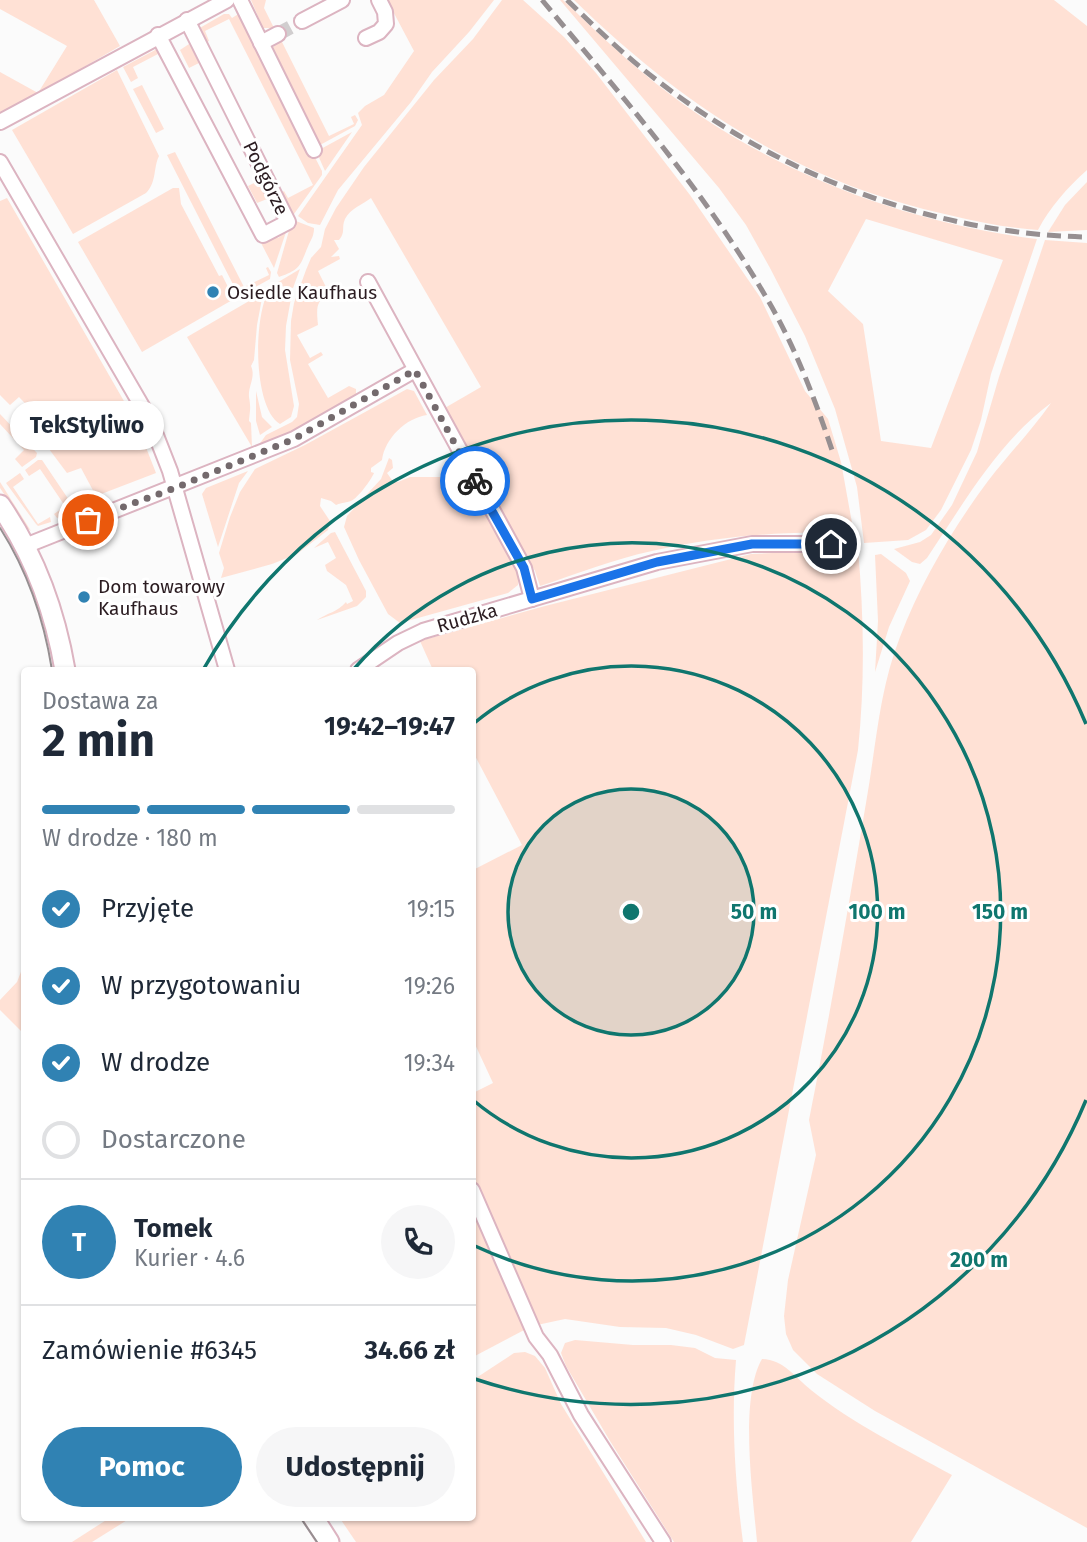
<!DOCTYPE html>
<html lang="pl">
<head>
<meta charset="utf-8">
<style>
  :root { --surface:#fff; --page:#f6f6f7; --text:#1f2937; --muted:#747a83; --line:#e0e1e3; --accent:#3082b3 }
  body { margin:0; font-family:"Fira Sans",sans-serif; background:var(--page); color:var(--text); height:100vh; display:flex; flex-direction:column; font-size:26px; white-space:nowrap }
  * { box-sizing:border-box; margin:0 }
  p { font-size:23px; color:var(--muted) }
  .icon { flex:none; width:38px; height:38px; fill:none; stroke:currentColor; stroke-width:2; stroke-linecap:round; stroke-linejoin:round }
  .map { position:relative; flex:1; overflow:hidden }
  .side { position:absolute; left:21px; top:667px; width:455px; height:854px; display:flex; flex-direction:column; background:var(--surface); border-radius:7px; box-shadow:0 2px 5px #0004 }
  .side>* { flex:none }
  .pin { position:absolute; display:grid; place-items:center; width:60px; height:60px; color:#fff; margin:-30px; border:4px solid #fff; border-radius:50%; box-shadow:0 2px 7px #0007 }
  .courier { position:absolute; display:grid; place-items:center; width:70px; height:70px; margin:-35px; border:5px solid #1a73e8; border-radius:50%; background:#fff; color:#222; box-shadow:0 2px 9px #0007 }
  .bubble { position:absolute; height:49px; border-radius:24px; background:var(--surface); box-shadow:0 2px 5px #0004; font-size:23px; font-weight:700; line-height:49px; text-align:center }
  .head em { font-style:normal; font-weight:700 }
  .head div { display:flex; flex-direction:column-reverse }
  .head { display:flex; align-items:center; justify-content:space-between; height:119px; padding:0 21px }
  h1 { font-size:46px; font-weight:700; line-height:52px }
  .bar { display:grid; grid-template-columns:repeat(4,1fr); gap:10px 7px; align-content:center; height:84px; padding:0 21px }
  .bar i { height:9px; border-radius:5px; background:var(--line) }
  .bar .current { background:var(--accent) }
  .bar p { grid-column:span 4 }
  .line { display:flex; align-items:center; gap:18px; padding:0 21px; border-top:2px solid var(--line) }
  .line div { flex:1 }
  .round { display:grid; place-items:center; flex:none; width:74px; height:74px; border-radius:37px; background:var(--page) }
  ol { padding:0 21px; list-style:none }
  li { display:flex; align-items:center; gap:21px; height:77px }
  li p { margin-inline-start:auto }
  li .icon { padding:7px; border-radius:50%; background:var(--accent); color:#fff; stroke-width:4 }
  li:last-child { color:var(--muted) }
  li i { width:38px; height:38px; border:4px solid var(--line); border-radius:50% }
  .button { display:flex; gap:14px; margin-top:auto; padding:14px 21px }
  .button a { flex:1; height:80px; border-radius:42px; background:var(--accent); color:#fff; font-size:28px; font-weight:700; line-height:80px; text-align:center }
  .button a+a { background:var(--page); color:var(--text) }
  .map>svg:first-child { display:block }
  .green { fill:#ffe1d5; fill-rule:evenodd }
  .lines { fill:none; stroke-linecap:round; stroke-linejoin:round }
  .street-tunnel { stroke:#d1cecf; stroke-width:14; stroke-dasharray:14 7; stroke-linecap:butt }
  .street-casing { stroke:#dcb4c1; stroke-width:18 }
  .secondary-casing { stroke:#dcb4c1; stroke-width:23 }
  .street { stroke:#fff; stroke-width:14 }
  .secondary { stroke:#fff; stroke-width:19 }
  .tram { stroke:#968f91; stroke-width:2 }
  .rail { stroke:#968f91; stroke-width:5; stroke-dasharray:14 7; stroke-linecap:butt }
  .done { stroke:#746a6d; stroke-width:7; stroke-dasharray:0 12.6 }
  .route { stroke:#1a73e8; stroke-width:9 }
  .ring { fill:none; stroke:#0f766e; stroke-width:3.5 }
  .poi-dot { fill:#3082b3; stroke:#fff; stroke-width:2.5 }
  .labels { text-anchor:middle; dominant-baseline:central; stroke-width:6; stroke-linejoin:round; paint-order:stroke }
  .street-label { font-size:19px; fill:#2b1c21; stroke:#fff }
  .poi-label { font-size:19px; fill:#2b1c21; stroke:#fff; text-anchor:start }
  .centre { fill:#0f766e; stroke:#fff; stroke-width:3.5 }
  .ring-label { font-size:21px; text-anchor:middle; font-weight:bold; fill:#0f766e; stroke:#fff; stroke-width:6; stroke-linejoin:round; paint-order:stroke }
</style>
</head>
<body>
<div class="map">
<svg width="1087" height="1542" viewBox="0 0 1087 1542">
  <rect width="100%" height="100%" fill="#fbfbfb"/>
  <g class="green">
    <path d="M 0,0 L 94,0 L 120,46 L 0,116 L 0,72 L 38,93 L 67,46 L 0,9 Z"/>
    <path d="M 251,0 L 266,0 L 264,8 L 274,28 L 263,28 Z"/>
    <path d="M 387,0 L 494,0 L 469,32 L 432,72 L 411,102 L 338,190 L 320,225 L 308,223 L 298,216 L 362,125 L 358,113 L 365,106 L 384,95 L 414,51 Z"/>
    <path d="M 502,0 L 523,0 L 564,37 L 596,73 L 690,195 L 760,297 L 805,391 L 828,419 L 841,462 L 854,534 C 787,530 718,536 652,551 C 614,559 577,574 540,586 L 535,571 L 443,409 L 481,387 L 371,198 C 363,204 350,209 345,219 C 341,228 346,232 339,240 L 334,240 L 339,249 L 331,257 L 339,256 L 340,259 L 318,271 L 327,289 C 317,306 316,304 318,325 L 297,335 L 310,358 L 321,352 L 323,355 L 308,364 L 328,398 L 349,386 L 356,389 L 356,398 L 291,433 L 258,446 L 266,435 L 292,422 L 297,417 L 299,404 L 290,360 L 291,321 L 294,303 L 306,270 L 311,258 L 321,247 L 325,229 L 336,208 L 364,167 L 434,80 L 473,39 Z"/>
    <path d="M 560,0 L 563,0 C 598,33 632,66 671,95 C 776,174 907,223 1037,239 L 991,374 L 981,420 L 971,450 L 941,510 L 926,530 L 908,540 L 864,543 L 857,487 L 835,409 L 805,336 L 770,268 L 746,225 L 719,188 ZM 866,219 L 1003,260 L 931,448 L 881,441 L 863,324 L 828,291 Z"/>
    <path d="M 574,0 L 1054,0 L 1087,26 L 1087,170 C 1067,188 1050,207 1038,230 C 1008,228 978,222 949,215 C 798,182 683,106 574,0 Z"/>
    <path d="M 240,13 L 322,171 L 322,175 L 294,214 L 290,214 L 278,195 L 284,191 L 288,198 L 313,185 L 229,19 L 205,31 L 209,41 L 205,43 L 198,29 L 224,14 L 229,14 L 232,18 Z"/>
    <path d="M 281,40 L 329,136 L 354,124 L 351,117 L 355,115 L 358,120 L 355,126 L 320,145 L 273,47 Z"/>
    <path d="M 189,44 L 199,63 L 189,68 L 180,50 Z"/>
    <path d="M 157,49 L 162,58 L 161,59 L 158,54 L 133,67 L 138,78 L 131,82 L 123,67 Z"/>
    <path d="M 117,70 L 159,156 C 153,168 157,182 146,193 L 73,234 L 12,130 Z"/>
    <path d="M 142,85 L 164,129 L 156,133 L 133,89 Z"/>
    <path d="M 352,132 L 325,171 L 317,153 L 319,150 Z"/>
    <path d="M 175,152 L 244,287 L 269,275 L 266,268 L 268,267 L 271,272 L 270,279 L 239,296 L 167,155 Z"/>
    <path d="M 258,181 L 267,199 L 257,203 L 248,186 Z"/>
    <path d="M 1087,182 L 1087,230 L 1048,232 L 1065,205 Z"/>
    <path d="M 173,188 L 179,188 L 181,204 L 219,276 L 222,275 L 234,299 L 142,352 L 78,242 Z"/>
    <path d="M 7,198 L 136,422 L 156,473 L 96,496 L 81,468 L 67,473 L 40,437 L 49,428 L 19,397 L 10,405 L 0,395 L 0,201 Z"/>
    <path d="M 296,221 L 314,228 C 314,235 312,238 309,244 C 300,265 302,269 279,277 L 277,273 L 290,227 Z"/>
    <path d="M 286,232 L 274,268 L 261,243 L 274,234 L 278,238 Z"/>
    <path d="M 1045,240 L 1087,243 L 1087,1528 L 875,1411 L 817,1374 L 793,1350 L 786,1334 L 784,1316 L 788,1280 L 816,1155 L 809,1120 C 830,1015 848,909 866,803 C 876,747 879,690 900,637 C 921,582 953,528 988,481 C 1008,455 1032,430 1051,403 C 997,443 964,503 927,558 L 920,564 L 912,562 L 894,549 L 920,542 L 931,535 L 952,505 L 977,452 L 999,377 Z"/>
    <path d="M 300,269 L 293,288 L 274,285 L 275,284 Z"/>
    <path d="M 271,287 L 292,293 L 286,326 L 285,350 L 294,406 L 291,417 L 280,424 C 252,407 253,311 271,287 Z"/>
    <path d="M 263,293 L 257,325 L 254,360 L 251,366 C 256,377 248,386 249,397 C 251,409 250,409 249,421 L 251,423 L 252,447 L 187,337 Z"/>
    <path d="M 407,389 L 414,391 L 427,415 C 406,418 385,438 382,460 L 371,468 L 371,472 L 374,473 C 371,480 358,498 351,501 C 346,503 343,502 336,505 L 331,501 L 321,498 L 320,506 L 330,521 L 328,530 L 297,554 L 272,564 L 221,578 L 224,568 L 219,553 L 230,517 L 240,492 L 255,469 L 305,445 Z"/>
    <path d="M 256,391 L 262,417 L 272,427 L 260,435 L 256,421 Z"/>
    <path d="M 0,414 L 37,453 L 36,457 L 22,467 L 15,459 L 24,450 L 0,424 Z"/>
    <path d="M 389,458 L 392,460 L 393,468 L 387,473 L 392,480 L 398,482 L 410,477 L 463,477 L 472,489 L 520,574 L 518,585 L 508,593 L 400,623 L 388,614 L 359,560 L 344,527 L 347,516 L 381,479 Z"/>
    <path d="M 38,460 L 42,460 L 75,509 L 73,513 L 57,518 L 54,514 L 65,506 L 40,469 L 29,476 L 25,470 Z"/>
    <path d="M 248,471 L 239,483 L 218,547 L 202,494 L 206,488 Z"/>
    <path d="M 20,473 L 24,479 L 13,487 L 38,524 L 50,517 L 51,522 L 38,526 L 36,524 L 6,483 Z"/>
    <path d="M 0,482 L 31,531 L 27,528 L 0,488 Z"/>
    <path d="M 335,532 L 366,591 L 366,597 L 357,606 L 317,620 C 327,613 338,612 346,602 L 347,604 L 353,601 L 346,585 L 327,571 L 325,565 L 336,558 L 328,542 L 314,548 L 331,533 Z"/>
    <path d="M 858,549 C 864,616 865,683 858,750 L 744,1345 L 733,1349 L 696,1335 L 666,1328 L 620,1327 L 565,1319 L 537,1325 L 472,1173 L 473,1093 L 493,1083 L 473,1040 L 473,870 L 522,845 L 473,752 L 472,670 L 433,670 L 420,641 L 545,606 L 751,554 Z"/>
    <path d="M 881,554 L 906,573 L 910,581 L 889,627 L 875,672 L 878,621 L 875,555 Z"/>
    <path d="M 24,964 L 24,1034 L 0,1010 L 0,1000 L 17,982 Z"/>
    <path d="M 472,1203 L 528,1328 L 473,1357 L 472,1357 Z"/>
    <path d="M 575,1340 L 633,1345 L 671,1345 L 695,1348 L 715,1358 L 736,1360 C 731,1420 735,1482 743,1542 L 674,1542 L 610,1441 L 566,1366 L 561,1353 L 565,1343 Z"/>
    <path d="M 525,1352 L 535,1356 L 545,1368 L 561,1404 L 646,1542 L 356,1542 L 339,1517 L 472,1517 L 473,1380 L 514,1353 Z"/>
    <path d="M 762,1359 C 784,1360 794,1376 811,1390 C 853,1424 905,1449 952,1475 L 911,1542 L 757,1542 C 753,1495 739,1399 762,1359 Z"/>
    <path d="M 111,1517 L 132,1517 L 92,1542 L 72,1542 Z"/>
  </g>
  <g class="lines">
    <path class="street-tunnel" d="M 278,34 L 302,21"/>
    <defs>
      <g id="street">
        <path d="M 240,0 L 314,150"/>
        <path d="M 302,21 L 342,0"/>
        <path d="M 158,35 L 263,235 L 288,222 L 187,20"/>
        <path d="M 366,38 L 379,32 L 386,24 L 385,12 L 379,0"/>
        <path d="M 261,43 L 278,34"/>
        <path d="M 0,122 L 227,0"/>
        <path d="M 0,162 L 150,420 L 170,471 L 227,670"/>
        <path d="M 368,282 L 524,568 L 532,599"/>
        <path d="M 25,546 L 294,439 L 415,370"/>
        <path d="M 358,670 L 398,643 L 423,631 L 657,562 L 752,544 L 831,544"/>
        <path d="M 472,1190 L 536,1337 L 550,1355 L 581,1415 L 663,1542"/>
      </g>
      <g id="secondary">
        <path d="M 0,505 C 34,554 55,612 65,670"/>
        <path d="M 313,1517 L 329,1542"/>
      </g>
    </defs>
    <use href="#street" class="street-casing"/>
    <use href="#secondary" class="secondary-casing"/>
    <use href="#street" class="street"/>
    <use href="#secondary" class="secondary"/>
    <g class="tram">
      <path d="M 0,528 C 28,572 44,620 52,670"/>
      <path d="M 300,1517 L 317,1542"/>
    </g>
    <g class="rail">
      <path d="M 542,0 C 621,95 704,190 766,297 C 795,346 815,399 833,453"/>
      <path d="M 567,0 C 595,27 623,54 654,78 C 777,174 931,234 1087,237"/>
    </g>
  </g>
  <g class="lines">
    <path class="done" d="M 88,520 L 175,488 L 294,439 L 415,370 L 475,481"/>
    <path class="route" d="M 475,481 L 524,568 L 532,599 L 657,562 L 752,544 L 831,544"/>
  </g>
  <circle cx="631" cy="912" r="123" fill="#0f766e" fill-opacity=".12"/>
  <g class="ring">
    <circle cx="631" cy="912" r="123"/>
    <path d="M473 724A246 246 0 1 1 473 1100"/>
    <path d="M353 670A369 369 0 1 1 475 1246"/>
    <path d="M1086 1100A492 492 0 0 1 475 1379M203 670A492 492 0 0 1 1086 724"/>
  </g>
  <g class="poi-dot">
    <circle cx="213" cy="292" r="7"/>
    <circle cx="84" cy="597" r="7"/>
  </g>
  <g class="labels">
    <g class="street-label">
      <text transform="translate(266 178) rotate(64)">Podgórze</text>
      <text transform="translate(467 618) rotate(-16)">Rudzka</text>
    </g>
    <g class="poi-label">
      <text x="227" y="292">Osiedle Kaufhaus</text>
      <text x="98" y="586">Dom towarowy<tspan x="98" dy="22">Kaufhaus</tspan></text>
    </g>
  </g>
  <circle cx="631" cy="912" r="10" class="centre"/>
  <g class="ring-label">
    <text x="754" y="919">50 m</text>
    <text x="877" y="919">100 m</text>
    <text x="1000" y="919">150 m</text>
    <text x="979" y="1267">200 m</text>
  </g>
</svg>
<div class="pin" style="left:88px;top:520px;background:#ea580c"><svg class="icon" aria-label="bag" viewBox="0 0 24 24"><path d="M5 8h14l-1 12H6zM9 8a3 3 0 0 1 6 0"/></svg></div>
<div class="pin" style="left:831px;top:544px;background:#1f2937"><svg class="icon" aria-label="home" viewBox="0 0 24 24"><path d="M3 11l9-7 9 7M6 9v11h12V9"/></svg></div>
<div class="courier" style="left:475px;top:481px"><svg class="icon" aria-label="bike" viewBox="0 0 24 24"><circle cx="6" cy="16" r="4"/><circle cx="18" cy="16" r="4"/><path d="M6 16l4-8h5l3 8M10 8l3 8H6M13 5h3"/></svg></div>
<div class="bubble" style="left:10px;top:401px;width:154px">TekStyliwo</div>
<section class="side">
<div class="head"><div><h1>2 min</h1><p>Dostawa za</p></div><em>19:42–19:47</em></div>
<div class="bar"><i class="current"></i><i class="current"></i><i class="current"></i><i></i><p>W drodze · 180 m</p></div>
<ol>
<li><svg class="icon" aria-label="check" viewBox="0 0 24 24"><path d="M5 12l5 5 9-10"/></svg>Przyjęte<p>19:15</p></li>
<li><svg class="icon" aria-label="check" viewBox="0 0 24 24"><path d="M5 12l5 5 9-10"/></svg>W przygotowaniu<p>19:26</p></li>
<li><svg class="icon" aria-label="check" viewBox="0 0 24 24"><path d="M5 12l5 5 9-10"/></svg>W drodze<p>19:34</p></li>
<li><i></i>Dostarczone</li>
</ol>
<div class="line" style="height:126px"><b class="round" style="background:var(--accent);color:#fff">T</b><div><b>Tomek</b><p>Kurier · 4.6</p></div><a class="round"><svg class="icon" aria-label="phone" viewBox="0 0 24 24"><path d="M5 4h4l2 5-3 2q2 4 5 5l2-3 5 2v4C11 20 4 13 5 4z"/></svg></a></div>
<div class="line" style="height:91px"><div>Zamówienie #6345</div><b>34.66 zł</b></div>
<div class="button"><a>Pomoc</a><a>Udostępnij</a></div>
</section>
</div>
</body>
</html>
